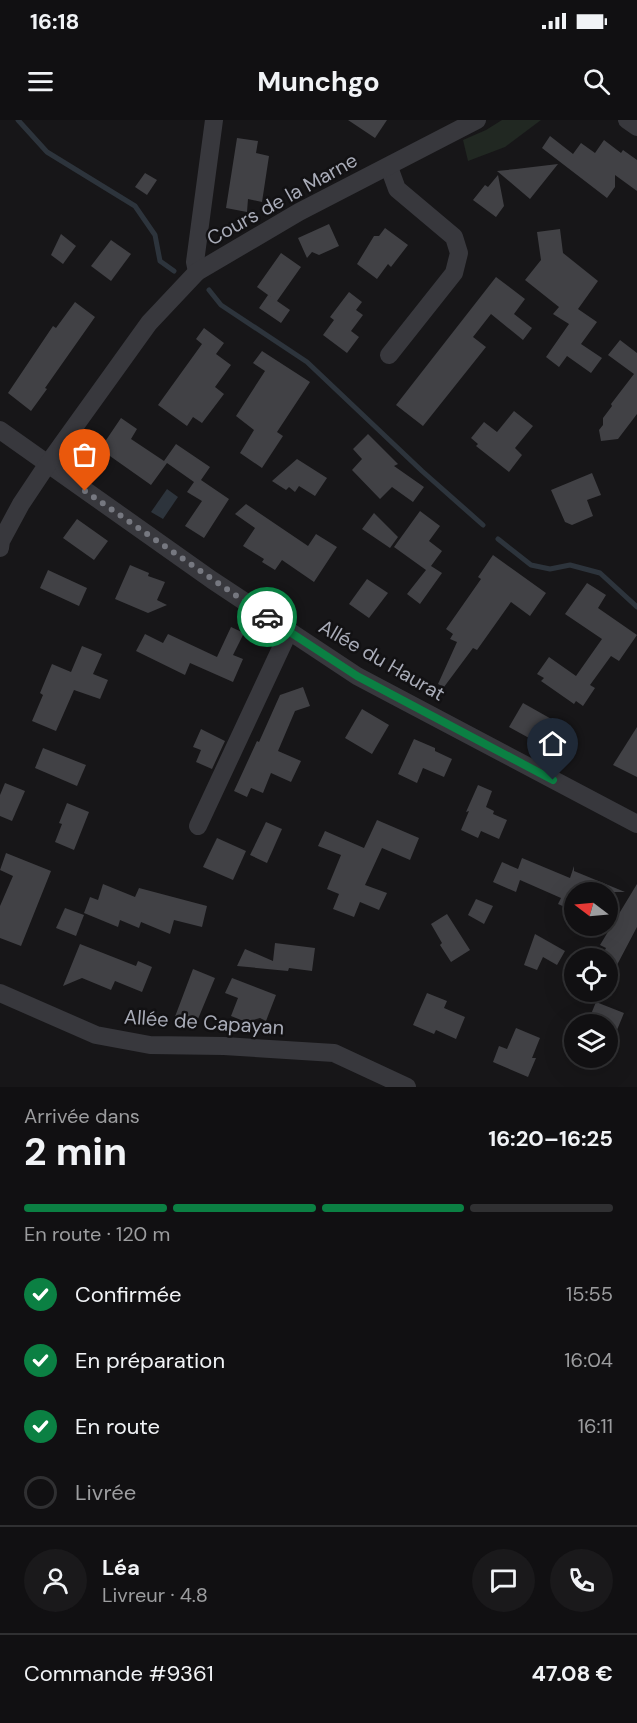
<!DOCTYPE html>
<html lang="fr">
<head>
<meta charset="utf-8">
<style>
  :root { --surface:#111012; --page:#1a191b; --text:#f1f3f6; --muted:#9c9d9f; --line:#303032; --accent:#0b8043 }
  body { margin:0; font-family:"DM Sans",sans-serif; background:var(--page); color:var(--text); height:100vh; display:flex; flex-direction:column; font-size:22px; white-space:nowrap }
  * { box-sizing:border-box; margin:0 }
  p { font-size:20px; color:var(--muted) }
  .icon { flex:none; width:33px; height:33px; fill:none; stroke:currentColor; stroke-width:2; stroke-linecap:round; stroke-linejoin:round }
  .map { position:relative; height:967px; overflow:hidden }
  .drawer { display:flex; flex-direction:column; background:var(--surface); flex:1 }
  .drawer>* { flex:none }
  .needle { width:39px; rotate:286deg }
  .fabs { position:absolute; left:564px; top:762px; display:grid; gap:12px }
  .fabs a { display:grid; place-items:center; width:54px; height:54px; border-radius:50%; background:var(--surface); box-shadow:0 6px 24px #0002,0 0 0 2px var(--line); font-size:30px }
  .pin { position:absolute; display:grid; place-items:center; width:51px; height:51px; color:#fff; margin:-62px -26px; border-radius:50% 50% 50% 0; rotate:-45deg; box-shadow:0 0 6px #0007 }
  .pin .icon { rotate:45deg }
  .courier { position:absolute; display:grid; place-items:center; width:60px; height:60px; margin:-30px; border:4px solid #0b8043; border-radius:50%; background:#fff; color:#222; box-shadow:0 2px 8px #0007 }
  .headline em { font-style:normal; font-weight:700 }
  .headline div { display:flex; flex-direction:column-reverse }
  .headline { display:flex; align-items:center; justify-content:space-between; height:102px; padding:0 24px }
  h1 { font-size:39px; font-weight:700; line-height:45px }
  .bar { display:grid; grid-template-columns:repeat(4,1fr); gap:9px 6px; align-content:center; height:72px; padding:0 24px }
  .bar i { height:8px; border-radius:4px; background:var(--line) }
  .bar .current { background:var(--accent) }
  .bar p { grid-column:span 4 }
  .line { display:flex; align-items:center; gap:15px; padding:0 24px; border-top:2px solid var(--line) }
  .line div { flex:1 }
  .round { display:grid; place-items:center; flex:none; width:63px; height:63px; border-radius:32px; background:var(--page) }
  ol { padding:0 24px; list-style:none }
  li { display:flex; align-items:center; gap:18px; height:66px }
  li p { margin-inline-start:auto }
  li .icon { padding:6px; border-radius:50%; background:var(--accent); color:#fff; stroke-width:4 }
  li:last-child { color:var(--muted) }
  li i { width:33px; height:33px; border:3px solid var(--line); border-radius:50% }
  .status { display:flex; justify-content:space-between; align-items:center; height:42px; padding:0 30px; background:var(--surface); direction:ltr }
  .status svg { height:16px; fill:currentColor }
  header { display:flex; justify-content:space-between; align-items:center; height:78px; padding:0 24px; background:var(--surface); font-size:27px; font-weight:700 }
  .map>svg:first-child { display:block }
  .green { fill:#212822 }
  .water { fill:#2d343c }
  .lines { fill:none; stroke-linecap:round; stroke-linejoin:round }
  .stream { stroke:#2d343c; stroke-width:5 }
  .building { fill:#414145 }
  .minor { stroke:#38383d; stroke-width:18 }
  .done { stroke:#767880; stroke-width:6; stroke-dasharray:0 10.8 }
  .route { stroke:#0b8043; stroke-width:8 }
  .labels { text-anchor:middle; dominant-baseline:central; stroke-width:5; stroke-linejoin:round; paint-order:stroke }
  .street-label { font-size:20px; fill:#a9acb8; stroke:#121113 }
</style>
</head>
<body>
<div class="status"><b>16:18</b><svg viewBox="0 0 49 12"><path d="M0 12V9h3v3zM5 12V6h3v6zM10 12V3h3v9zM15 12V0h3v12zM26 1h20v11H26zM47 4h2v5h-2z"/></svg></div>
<header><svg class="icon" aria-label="menu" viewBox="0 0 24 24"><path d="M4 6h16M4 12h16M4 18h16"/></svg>Munchgo<svg class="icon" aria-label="search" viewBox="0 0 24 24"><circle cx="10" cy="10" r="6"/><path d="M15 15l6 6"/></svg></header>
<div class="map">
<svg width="637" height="967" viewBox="0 0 637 967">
  <rect width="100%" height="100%" fill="#171618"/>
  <path class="green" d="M 502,0 L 541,0 L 505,27 L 468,41 L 463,20 L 486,10 Z"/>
  <path class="water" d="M 167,369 L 178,377 L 163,399 L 151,392 Z"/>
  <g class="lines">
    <g class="stream">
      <path d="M 18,0 L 47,32 L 135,86 L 155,115 L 160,141 L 174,151"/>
      <path d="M 209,170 L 221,185 L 307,242 L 422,351 L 483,405"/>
      <path d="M 498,419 L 531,445 L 550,449 L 570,445 L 600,453 L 637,487"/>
    </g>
  </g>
  <g class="building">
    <path d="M 348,0 L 387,0 L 375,18 Z"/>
    <path d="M 550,16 L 573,34 L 581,23 L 595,33 L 604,20 L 621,33 L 623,30 L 637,40 L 637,71 L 615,55 L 615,67 L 607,78 L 542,28 Z"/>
    <path d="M 237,18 L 258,21 L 256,33 L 269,36 L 262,82 L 248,79 L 247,92 L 226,88 Z"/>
    <path d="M 558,44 L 530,79 L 497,51 L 516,49 Z"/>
    <path d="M 145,53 L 157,60 L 147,75 L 135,67 Z"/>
    <path d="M 498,55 L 504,86 L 496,97 L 473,80 L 485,65 L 488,67 Z"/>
    <path d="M 329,104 L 339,126 L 319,135 L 312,132 L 307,138 L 298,118 Z"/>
    <path d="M 385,108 L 408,125 L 391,147 L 388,144 L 377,159 L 357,144 L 374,116 L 379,116 Z"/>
    <path d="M 560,109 L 563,133 L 598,161 L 578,189 L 597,202 L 581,224 L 602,238 L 591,253 L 567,236 L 559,247 L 546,237 L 569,204 L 553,194 L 559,187 L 525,160 L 541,140 L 537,112 Z"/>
    <path d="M 61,114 L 76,126 L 63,144 L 51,135 Z"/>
    <path d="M 111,120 L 131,134 L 111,161 L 91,146 Z"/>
    <path d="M 281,133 L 301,147 L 277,181 L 290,190 L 281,203 L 259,188 L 268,175 L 275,180 L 257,167 Z"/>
    <path d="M 496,157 L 525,179 L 514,194 L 532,208 L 523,220 L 491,194 L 473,217 L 486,227 L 423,306 L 396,285 Z"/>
    <path d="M 349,172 L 362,182 L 356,190 L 363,195 L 351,211 L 359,217 L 347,233 L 323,215 L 334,200 L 330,197 Z"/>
    <path d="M 75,182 L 95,197 L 45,268 L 47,269 L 31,291 L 8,273 L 53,206 L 56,208 Z"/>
    <path d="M 204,208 L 224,223 L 216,234 L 231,245 L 215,267 L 224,274 L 202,303 L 193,297 L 187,306 L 158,285 L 202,224 L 196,219 Z"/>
    <path d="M 620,220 L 637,233 L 637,294 L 618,319 L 601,321 L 599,310 L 603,305 L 603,298 L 612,286 L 611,284 L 634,254 L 608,235 Z"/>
    <path d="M 262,231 L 310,262 L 277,312 L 283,316 L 262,348 L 240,333 L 254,310 L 236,296 L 265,251 L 253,243 Z"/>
    <path d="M 514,291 L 533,306 L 515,328 L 522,335 L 509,352 L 476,326 L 478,324 L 471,318 L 484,302 L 497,312 Z"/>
    <path d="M 121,298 L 137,309 L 131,319 L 164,341 L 176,324 L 210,347 L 201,360 L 229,379 L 204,418 L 185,406 L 202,381 L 187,372 L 194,362 L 167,343 L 151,365 L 100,329 Z"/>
    <path d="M 368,314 L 398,344 L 394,346 L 424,367 L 413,382 L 392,367 L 380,379 L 352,350 L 362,339 L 353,329 Z"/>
    <path d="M 297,339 L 327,358 L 315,376 L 299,366 L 295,372 L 289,367 L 286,370 L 272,361 Z"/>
    <path d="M 592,353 L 601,375 L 587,380 L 593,396 L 572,405 L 565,402 L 551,370 Z"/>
    <path d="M 246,384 L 308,426 L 316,414 L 337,427 L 314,462 L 282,440 L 275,450 L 262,442 L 264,439 L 243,426 L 255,408 L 235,394 Z"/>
    <path d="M 420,391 L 440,406 L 429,421 L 442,431 L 431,446 L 442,453 L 420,484 L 407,474 L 426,450 L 394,427 Z"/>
    <path d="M 374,393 L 398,417 L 390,428 L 362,409 Z"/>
    <path d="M 77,399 L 108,421 L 94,440 L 63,418 Z"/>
    <path d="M 493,435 L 546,473 L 530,496 L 511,482 L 477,530 L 473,528 L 444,567 L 438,564 L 457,522 L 450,519 L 453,514 L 446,509 L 481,459 L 478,457 Z"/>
    <path d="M 130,445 L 149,453 L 148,456 L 165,462 L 157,480 L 167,485 L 148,493 L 115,479 Z"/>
    <path d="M 48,450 L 87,468 L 79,486 L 40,468 Z"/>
    <path d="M 367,459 L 388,473 L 369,498 L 349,484 Z"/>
    <path d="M 587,463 L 606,475 L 598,488 L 637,515 L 619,541 L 611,536 L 590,565 L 595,568 L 583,586 L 576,581 L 574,584 L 541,561 L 544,558 L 537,554 L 549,537 L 576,556 L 602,519 L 565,494 Z"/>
    <path d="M 231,507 L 244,513 L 233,535 L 243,539 L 233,562 L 190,543 L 185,555 L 136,531 L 145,514 L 163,523 L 168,514 L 217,537 Z"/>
    <path d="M 82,526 L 102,534 L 93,554 L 108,560 L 100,579 L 74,570 L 56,611 L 32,601 L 43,575 L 40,573 L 52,544 L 71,552 Z"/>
    <path d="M 303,567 L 310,586 L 295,591 L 278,631 L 301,641 L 291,662 L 271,653 L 263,673 L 251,668 L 247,677 L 234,671 L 257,621 L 259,622 L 280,575 Z"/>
    <path d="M 523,583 L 562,605 L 549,629 L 509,607 Z"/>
    <path d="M 362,589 L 389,605 L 372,634 L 345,618 Z"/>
    <path d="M 637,607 L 637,657 L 613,645 Z"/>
    <path d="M 201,609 L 225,621 L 212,649 L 196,642 L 201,630 L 193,627 Z"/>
    <path d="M 414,619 L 435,628 L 435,631 L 452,639 L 444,657 L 423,648 L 417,663 L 398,654 Z"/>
    <path d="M 43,628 L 86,645 L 77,666 L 35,648 Z"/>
    <path d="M 5,663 L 25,671 L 12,701 L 0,696 L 0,675 Z"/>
    <path d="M 478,665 L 492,671 L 486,687 L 494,691 L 493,694 L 507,700 L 499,719 L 481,711 L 478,718 L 461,710 L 469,691 L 466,692 Z"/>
    <path d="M 67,683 L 89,692 L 74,730 L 55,722 L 62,704 L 59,703 Z"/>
    <path d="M 377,700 L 419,718 L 410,740 L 382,728 L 365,765 L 387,773 L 379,790 L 360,782 L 354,797 L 333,789 L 339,774 L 327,769 L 341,735 L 318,726 L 325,711 L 364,728 Z"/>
    <path d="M 266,702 L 282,709 L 267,743 L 250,735 Z"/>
    <path d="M 217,718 L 246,731 L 233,760 L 203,747 Z"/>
    <path d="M 6,733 L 51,751 L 21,826 L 0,818 L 0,786 L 13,756 L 0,750 Z"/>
    <path d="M 522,738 L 570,758 L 574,746 L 574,751 L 625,772 L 574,772 L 574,791 L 558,784 L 561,778 L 520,760 L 516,772 L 493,762 L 502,742 L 518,749 Z"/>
    <path d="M 103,764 L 135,777 L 139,768 L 207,786 L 202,807 L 174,800 L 170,814 L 141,802 L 139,808 L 120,800 L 118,807 L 84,793 L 90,777 L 98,780 Z"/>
    <path d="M 637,764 L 637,807 L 608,862 L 608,833 L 604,832 L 606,828 L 600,825 Z"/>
    <path d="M 476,779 L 493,786 L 484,804 L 468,795 Z"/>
    <path d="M 65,788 L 84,795 L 76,816 L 56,808 Z"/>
    <path d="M 447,794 L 470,830 L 451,842 L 440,825 L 442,823 L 431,804 Z"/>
    <path d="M 535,814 L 565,831 L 557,845 L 543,837 L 537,850 L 524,845 Z"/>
    <path d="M 275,823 L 315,828 L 312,851 L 289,848 L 288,851 L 237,846 L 245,829 L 273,841 Z"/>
    <path d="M 80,824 L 136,846 L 138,841 L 152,847 L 142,872 L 115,861 L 111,870 L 82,858 L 63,866 Z"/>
    <path d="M 193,849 L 215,858 L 198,899 L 194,897 L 191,902 L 173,902 Z"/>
    <path d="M 232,858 L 276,875 L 266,901 L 260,898 L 246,902 L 231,896 L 238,878 L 225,873 Z"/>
    <path d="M 427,873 L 447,881 L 444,888 L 465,897 L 456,919 L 436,910 L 434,914 L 413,905 Z"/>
    <path d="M 596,882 L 624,893 L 608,932 L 608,904 L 587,904 Z"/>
    <path d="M 516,908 L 540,918 L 532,938 L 536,938 L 528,957 L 493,942 L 499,926 L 507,929 Z"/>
  </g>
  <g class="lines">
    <g class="minor">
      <path d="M 627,0 L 637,7"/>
      <path d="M 197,152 L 195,142 L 214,0"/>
      <path d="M 389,235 L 454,153 L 459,133 L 454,117 L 397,69 L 389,47"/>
      <path d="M 0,310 L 212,460 L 357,556 L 637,704"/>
      <path d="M 0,428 L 1,421 L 21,384 L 47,345 L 149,203 L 197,152 L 299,92 L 477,0"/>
      <path d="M 198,706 L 289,511"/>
      <path d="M 0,873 L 96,915 L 150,925 L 224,926 L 334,933 L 407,967"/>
    </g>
  </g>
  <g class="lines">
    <path class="done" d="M 85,371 L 267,497"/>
    <path class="route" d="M 267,497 L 357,556 L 553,660"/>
  </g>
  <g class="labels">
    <g class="street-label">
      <text transform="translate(282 79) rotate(-29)">Cours de la Marne</text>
      <text transform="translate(382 540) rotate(30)">Allée du Haurat</text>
      <text transform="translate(204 902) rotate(4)">Allée de Capayan</text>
    </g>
  </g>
</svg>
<div class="fabs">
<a><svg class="needle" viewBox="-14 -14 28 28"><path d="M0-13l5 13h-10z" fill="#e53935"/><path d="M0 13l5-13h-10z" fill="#9c9d9f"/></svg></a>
<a><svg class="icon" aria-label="locate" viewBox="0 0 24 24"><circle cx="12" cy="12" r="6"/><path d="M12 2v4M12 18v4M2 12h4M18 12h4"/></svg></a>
<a><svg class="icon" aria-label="layers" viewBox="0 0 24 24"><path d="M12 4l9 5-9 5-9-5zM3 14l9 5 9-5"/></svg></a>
</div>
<div class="pin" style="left:85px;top:371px;background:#ea580c"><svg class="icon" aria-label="bag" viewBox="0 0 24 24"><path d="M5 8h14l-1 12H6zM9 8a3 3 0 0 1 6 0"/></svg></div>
<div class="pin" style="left:553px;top:660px;background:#1f2937"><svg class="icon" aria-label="home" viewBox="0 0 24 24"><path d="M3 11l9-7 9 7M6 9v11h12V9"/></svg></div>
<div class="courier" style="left:267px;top:497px"><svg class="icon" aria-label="car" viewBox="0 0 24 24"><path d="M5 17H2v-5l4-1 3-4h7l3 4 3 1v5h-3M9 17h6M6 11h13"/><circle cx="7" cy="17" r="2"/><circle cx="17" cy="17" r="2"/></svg></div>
</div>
<section class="drawer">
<div class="headline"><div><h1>2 min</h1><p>Arrivée dans</p></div><em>16:20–16:25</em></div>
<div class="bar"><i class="current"></i><i class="current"></i><i class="current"></i><i></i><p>En route · 120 m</p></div>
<ol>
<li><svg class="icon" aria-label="check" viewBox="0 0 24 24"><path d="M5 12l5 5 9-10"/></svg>Confirmée<p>15:55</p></li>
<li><svg class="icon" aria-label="check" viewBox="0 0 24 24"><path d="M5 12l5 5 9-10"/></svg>En préparation<p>16:04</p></li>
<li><svg class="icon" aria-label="check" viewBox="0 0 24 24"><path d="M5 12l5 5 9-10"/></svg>En route<p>16:11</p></li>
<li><i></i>Livrée</li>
</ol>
<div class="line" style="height:108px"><a class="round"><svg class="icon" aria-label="person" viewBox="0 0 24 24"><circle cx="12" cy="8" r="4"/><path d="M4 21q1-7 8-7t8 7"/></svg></a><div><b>Léa</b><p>Livreur · 4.8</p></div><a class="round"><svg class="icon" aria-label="chat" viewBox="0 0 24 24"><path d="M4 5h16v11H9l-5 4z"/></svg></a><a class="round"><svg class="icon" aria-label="phone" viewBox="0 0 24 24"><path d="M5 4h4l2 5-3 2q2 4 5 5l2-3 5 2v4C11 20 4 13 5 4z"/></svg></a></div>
<div class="line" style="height:78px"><div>Commande #9361</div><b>47.08 €</b></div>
</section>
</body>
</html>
